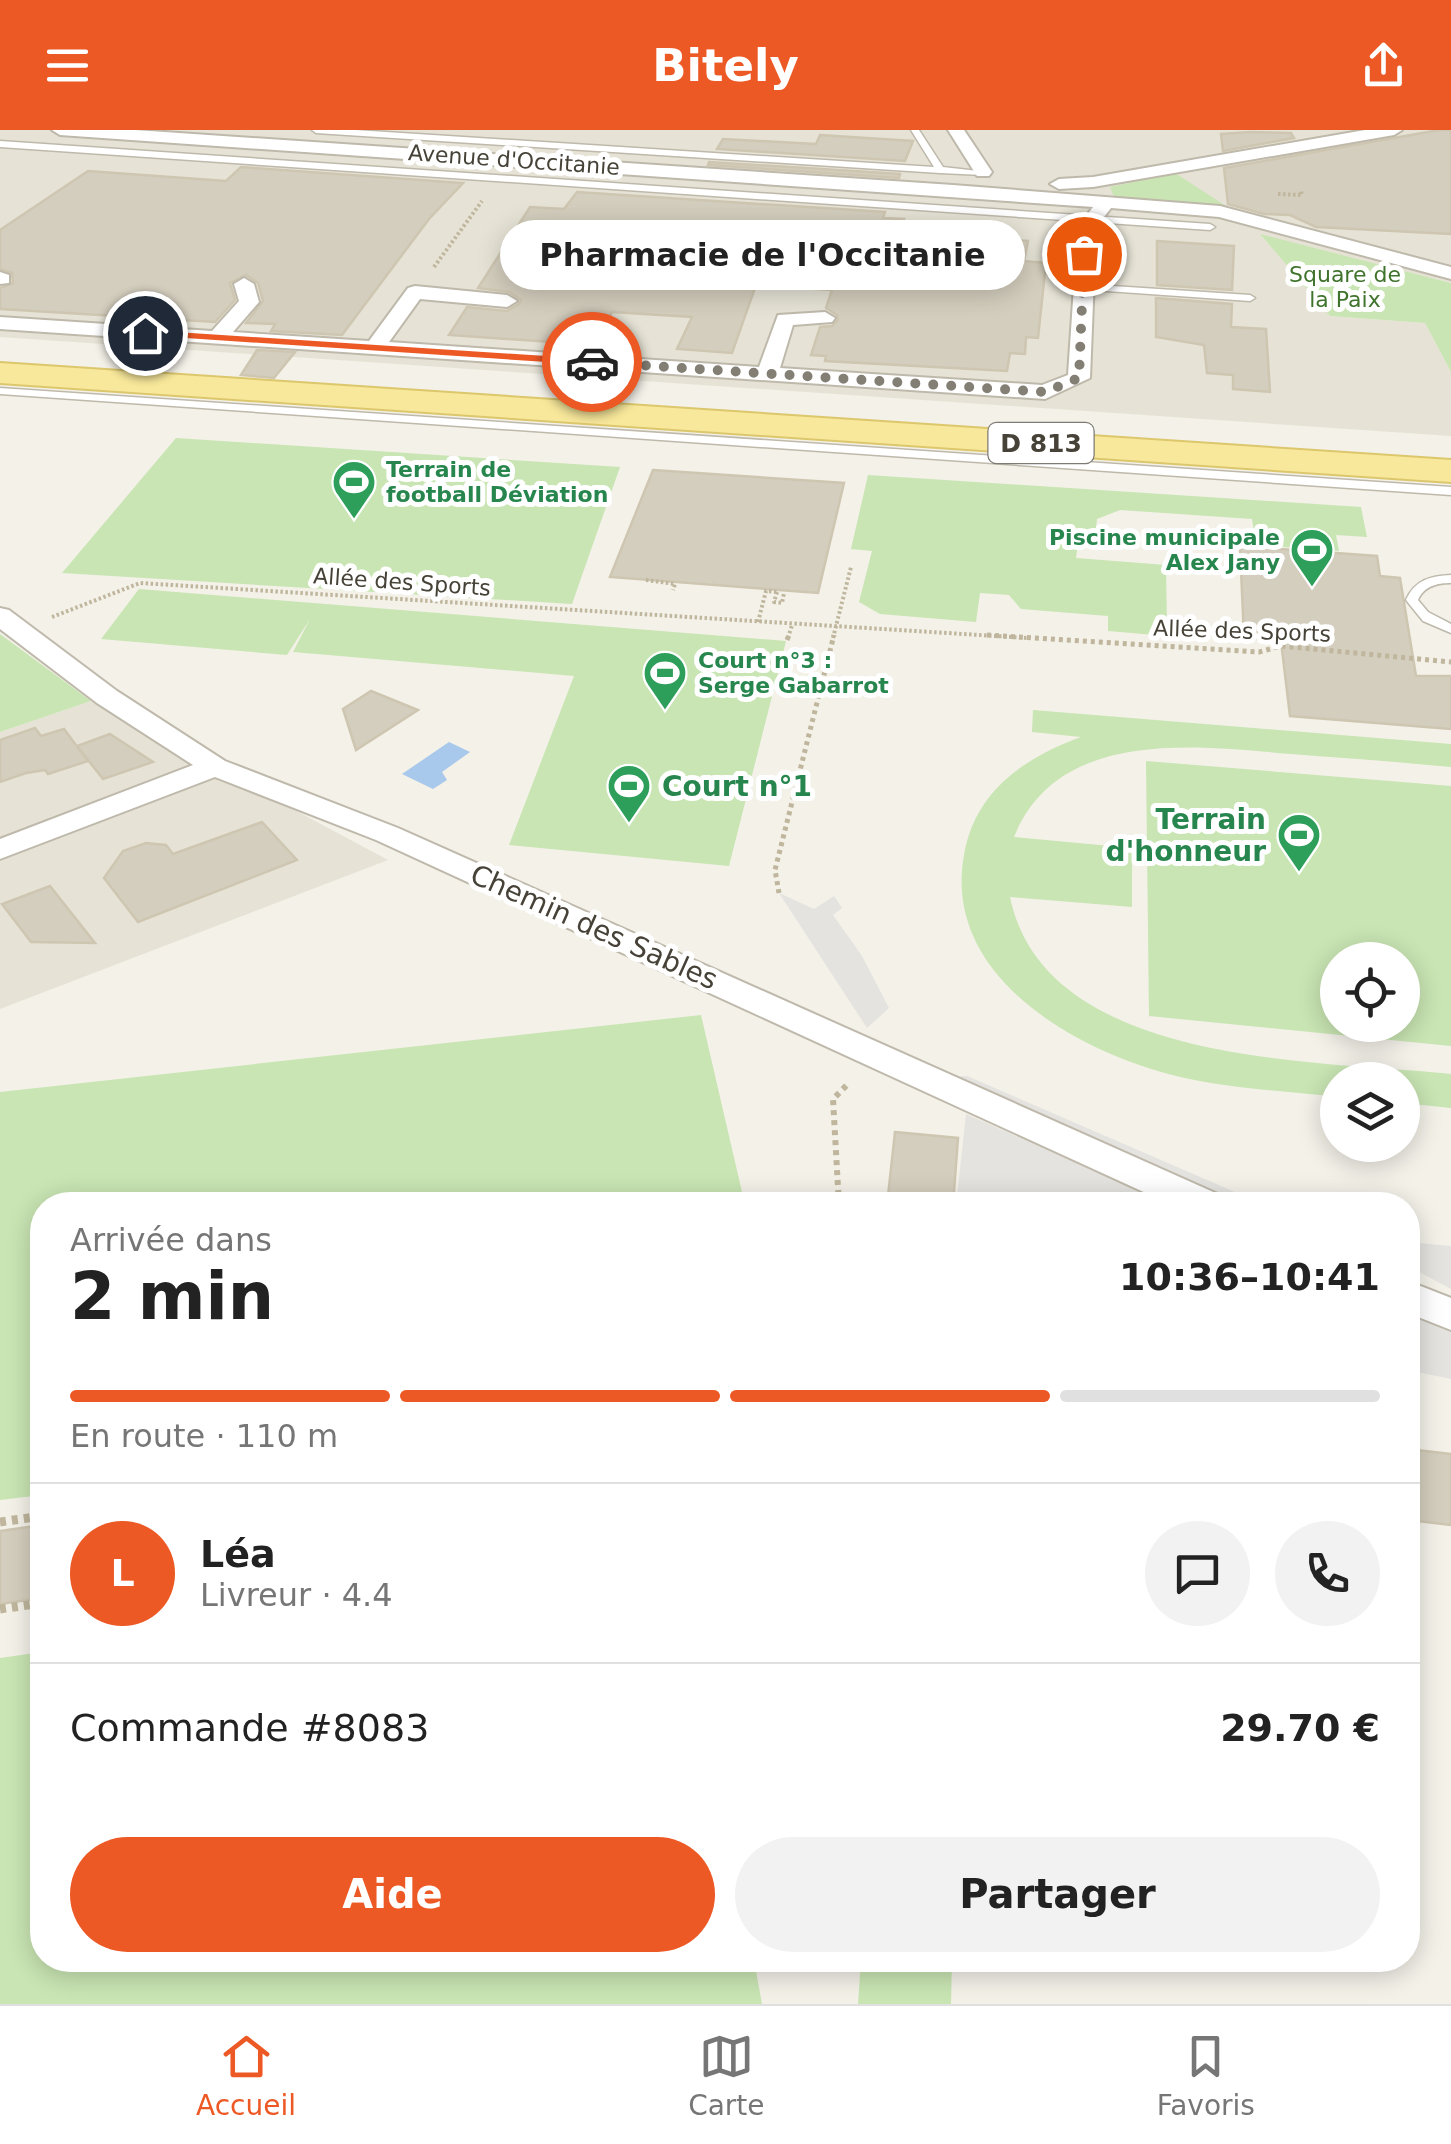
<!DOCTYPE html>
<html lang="fr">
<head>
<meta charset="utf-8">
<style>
  :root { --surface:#fff; --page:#f2f2f2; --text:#222; --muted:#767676; --line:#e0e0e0; --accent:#ed5925 }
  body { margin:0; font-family:"DejaVu Sans",sans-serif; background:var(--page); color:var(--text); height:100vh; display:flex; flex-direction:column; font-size:38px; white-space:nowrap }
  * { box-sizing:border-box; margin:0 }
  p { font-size:32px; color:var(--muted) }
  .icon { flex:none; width:55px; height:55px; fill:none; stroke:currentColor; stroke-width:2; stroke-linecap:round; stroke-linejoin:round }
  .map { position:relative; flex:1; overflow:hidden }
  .sheet { position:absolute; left:30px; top:1062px; width:1390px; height:780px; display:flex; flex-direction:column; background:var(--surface); border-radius:40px; box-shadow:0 5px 25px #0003 }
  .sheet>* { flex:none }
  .fabs { position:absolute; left:1320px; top:812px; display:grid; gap:20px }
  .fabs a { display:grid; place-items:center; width:100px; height:100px; border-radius:50%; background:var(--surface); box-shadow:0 5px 25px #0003; font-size:50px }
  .pin { position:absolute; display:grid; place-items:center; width:85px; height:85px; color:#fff; margin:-42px; border:5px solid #fff; border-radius:50%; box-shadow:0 2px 10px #0007 }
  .courier { position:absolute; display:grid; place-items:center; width:100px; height:100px; margin:-50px; border:8px solid #ed5925; border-radius:50%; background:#fff; color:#222; box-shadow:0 2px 12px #0007 }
  .bubble { position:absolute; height:70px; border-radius:35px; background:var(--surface); box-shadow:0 5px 25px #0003; font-size:32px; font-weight:600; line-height:70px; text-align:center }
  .overview em { font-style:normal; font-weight:600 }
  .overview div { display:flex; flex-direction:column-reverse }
  .overview { display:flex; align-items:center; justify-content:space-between; height:170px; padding:0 40px }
  h1 { font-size:65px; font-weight:600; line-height:75px }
  .bar { display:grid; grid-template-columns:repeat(4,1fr); gap:15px 10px; align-content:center; height:120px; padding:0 40px }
  .bar i { height:12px; border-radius:8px; background:var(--line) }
  .bar .selected { background:var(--accent) }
  .bar p { grid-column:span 4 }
  .line { display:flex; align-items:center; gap:25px; padding:0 40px; border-top:2px solid var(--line) }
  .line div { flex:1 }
  .round { display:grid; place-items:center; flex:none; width:105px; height:105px; border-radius:52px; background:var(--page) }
  .action { display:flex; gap:20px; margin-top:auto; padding:20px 40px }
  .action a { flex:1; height:115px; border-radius:60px; background:var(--accent); color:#fff; font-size:40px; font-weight:600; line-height:115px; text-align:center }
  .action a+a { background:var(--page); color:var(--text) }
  header { display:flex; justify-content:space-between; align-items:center; height:130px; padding:0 40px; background:var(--accent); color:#fff; font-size:45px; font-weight:600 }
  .tab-bar { display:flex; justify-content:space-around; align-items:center; height:140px; border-top:2px solid var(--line); background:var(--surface); font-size:28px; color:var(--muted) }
  .tab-bar a { display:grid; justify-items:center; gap:5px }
  .tab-bar .selected { color:var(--accent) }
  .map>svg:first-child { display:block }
  .residential { fill:#e6e3d6 }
  .green { fill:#c9e5b3; fill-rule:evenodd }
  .parking { fill:#e4e3df }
  .water { fill:#a8c8ec }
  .building { fill:#d4cebe; stroke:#cec6b1; stroke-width:2.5 }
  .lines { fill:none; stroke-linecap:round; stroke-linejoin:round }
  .lane-casing { stroke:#beb9ab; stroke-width:3 }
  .street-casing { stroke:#beb9ab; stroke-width:4 }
  .primary-casing { stroke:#dcc76c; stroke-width:4 }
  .path-far3 { stroke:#bfb69d; stroke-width:4; stroke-dasharray:2.5 2.5; stroke-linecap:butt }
  .path-far2 { stroke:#bfb69d; stroke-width:5; stroke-dasharray:4 4; stroke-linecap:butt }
  .path-far1 { stroke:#bfb69d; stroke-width:6; stroke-dasharray:5 5; stroke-linecap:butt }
  .path { stroke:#bfb69d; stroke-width:9; stroke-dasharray:6 6; stroke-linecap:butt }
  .lane { fill:#fff; fill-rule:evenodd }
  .street { fill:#fff; fill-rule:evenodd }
  .primary { fill:#f8e89b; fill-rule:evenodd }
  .route { fill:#ed5925 }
  .done { stroke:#837f75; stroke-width:10; stroke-dasharray:0 18 }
  .labels { text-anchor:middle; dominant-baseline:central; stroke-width:10; stroke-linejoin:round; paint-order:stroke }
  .far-street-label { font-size:22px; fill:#464237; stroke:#fff }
  .far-park-label { font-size:22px; fill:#40742d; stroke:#fff }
  .far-leisure-label { font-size:22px; font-weight:bold; fill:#27864d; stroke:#fff; text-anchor:start }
  .shield { fill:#fff; stroke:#7e7b73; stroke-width:2.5 }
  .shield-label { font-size:25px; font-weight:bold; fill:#464237 }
  .leisure-label { font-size:28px; font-weight:bold; fill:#27864d; stroke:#fff; text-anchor:start }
  .street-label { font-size:28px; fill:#464237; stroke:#fff }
</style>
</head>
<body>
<header><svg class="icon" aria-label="menu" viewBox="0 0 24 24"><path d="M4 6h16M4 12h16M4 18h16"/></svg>Bitely<svg class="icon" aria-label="share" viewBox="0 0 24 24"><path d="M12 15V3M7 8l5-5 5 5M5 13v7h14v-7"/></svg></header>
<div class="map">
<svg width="1451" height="1874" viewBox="0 0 1451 1874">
  <rect width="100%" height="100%" fill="#f3f1e8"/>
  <g class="residential">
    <path d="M 0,0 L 1451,0 L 1451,153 L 1261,105 L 1330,186 L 1425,193 L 1451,242 L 1451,306 L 0,207 Z"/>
    <path d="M 91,571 L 388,730 L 0,879 L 0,602 Z"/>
  </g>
  <g class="green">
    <path d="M 1175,43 L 1229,78 L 1115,69 L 1110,57 Z"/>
    <path d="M 1260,104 L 1451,153 L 1451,242 L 1425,193 L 1330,186 Z"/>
    <path d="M 176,308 L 620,337 L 572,474 L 62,443 Z"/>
    <path d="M 868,345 L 1361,377 L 1367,407 L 1336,405 L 1339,421 L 1256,415 L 1252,389 L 1120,380 L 1097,389 L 1094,415 L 1078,414 L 1076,428 L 1166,435 L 1167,498 L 1155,505 L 1108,501 L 1108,486 L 1021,479 L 1009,465 L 980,463 L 976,492 L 880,484 L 859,472 L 872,421 L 851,419 Z"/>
    <path d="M 139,459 L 786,511 L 729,736 L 509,715 L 574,546 L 293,522 L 310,489 L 287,525 L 101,509 Z"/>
    <path d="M 0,504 L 91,571 L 0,602 Z"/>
    <path d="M 1033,580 L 1451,614 L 1451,637 C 1398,632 1345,628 1291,624 C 1197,616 1058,597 1014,707 L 1132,718 L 1132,777 L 1010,767 C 1045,937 1317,930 1451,944 L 1451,978 L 1403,973 L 1402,950 L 1338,950 L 1337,967 C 1287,961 1235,959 1185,948 C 1085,926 941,850 964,725 C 975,661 1024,628 1081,607 L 1032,602 Z"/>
    <path d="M 1146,631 L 1451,656 L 1451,916 L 1149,886 ZM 1338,830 L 1402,830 L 1402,895 L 1338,895 Z"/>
    <path d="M 701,885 L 745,1075 L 42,1075 L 42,1365 L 0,1370 L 0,962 Z"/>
    <path d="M 42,1522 L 42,1830 L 754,1830 L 762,1874 L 0,1874 L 0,1528 Z"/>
    <path d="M 861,1830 L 952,1830 L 951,1874 L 858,1874 Z"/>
  </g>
  <g class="parking">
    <path d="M 779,763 L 814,779 L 834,766 L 842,778 L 833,785 L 862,826 L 889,878 L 867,898 Z"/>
    <path d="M 967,946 L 1265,1075 L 1246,1075 L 951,947 Z"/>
    <path d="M 966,984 L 1029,1012 L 1170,1075 L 956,1075 Z"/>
    <path d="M 1408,1112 L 1451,1116 L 1451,1159 L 1408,1136 Z"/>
    <path d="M 1408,1180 L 1451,1199 L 1451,1249 L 1408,1240 Z"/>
  </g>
  <path class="water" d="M 449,612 L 470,622 L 442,642 L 447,650 L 433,659 L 402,644 Z"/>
  <g class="building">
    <path d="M 1439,0 L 1451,0 L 1451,104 L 1316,97 L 1290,85 L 1264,84 L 1228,74 L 1224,38 Z"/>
    <path d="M 1250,2 L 1291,3 L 1294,8 L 1223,21 L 1221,4 Z"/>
    <path d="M 820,5 L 913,11 L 905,31 L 717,19 L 723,9 L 816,14 Z"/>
    <path d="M 709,32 L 900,44 L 899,48 L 708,35 Z"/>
    <path d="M 241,37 L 463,53 L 429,89 L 342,205 L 271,201 L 275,194 L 246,193 L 263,171 L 258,153 L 246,145 L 230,153 L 235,170 L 215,192 L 0,179 L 0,158 L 13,153 L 12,143 L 0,139 L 0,100 L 88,41 L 226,51 Z"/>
    <path d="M 577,62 L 885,82 L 883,88 L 904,89 L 900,102 L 1028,111 L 1024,131 L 1046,133 L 1038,208 L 1026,207 L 1025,224 L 1010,223 L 1007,241 L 825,231 L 826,226 L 811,225 L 820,197 L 832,196 L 838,190 L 837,185 L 826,178 L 832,160 L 756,155 L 732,223 L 677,219 L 692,187 L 612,182 L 595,215 L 449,205 L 467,177 L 507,181 L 519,174 L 521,170 L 509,162 L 478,158 L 530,77 L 564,79 Z"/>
    <path d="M 1157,111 L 1234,116 L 1232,160 L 1157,155 Z"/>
    <path d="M 1156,168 L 1232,174 L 1231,197 L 1266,199 L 1270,262 L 1233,259 L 1233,245 L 1207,243 L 1204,215 L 1156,207 Z"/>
    <path d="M 257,220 L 295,222 L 274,248 L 241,245 Z"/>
    <path d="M 653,340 L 844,353 L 818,463 L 610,447 Z"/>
    <path d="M 1240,416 L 1377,426 L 1380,446 L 1400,448 L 1416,546 L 1451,546 L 1451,599 L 1290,586 L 1281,511 L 1244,508 Z"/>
    <path d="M 371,561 L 418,580 L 356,620 L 343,579 Z"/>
    <path d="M 35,598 L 41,606 L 64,599 L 88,631 L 48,644 L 45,640 L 26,643 L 0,652 L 0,610 Z"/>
    <path d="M 110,604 L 153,632 L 103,649 L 77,616 Z"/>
    <path d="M 262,692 L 297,730 L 138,792 L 104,748 L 123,721 L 146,713 L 166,715 L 173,724 Z"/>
    <path d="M 50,756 L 95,813 L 31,812 L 2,774 Z"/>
    <path d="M 895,1002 L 958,1008 L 953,1075 L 887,1075 Z"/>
    <path d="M 1408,1319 L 1451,1324 L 1451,1395 L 1408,1390 Z"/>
    <path d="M 42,1395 L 42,1468 L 0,1474 L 0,1401 Z"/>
  </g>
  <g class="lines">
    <defs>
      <g id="lane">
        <path d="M 312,0 L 355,0 L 934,37 L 911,0 L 919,0 L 943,37 L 987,42 L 983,45 L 940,43 L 316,3 Z"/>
        <path d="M 0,11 L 1210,94 L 1215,97 L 1210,100 L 0,17 Z"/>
        <path d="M 1082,154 L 1250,165 L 1255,168 L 1250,171 L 1078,159 L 1078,155 Z"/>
        <path d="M 0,258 L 1451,357 L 1451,365 L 0,264 Z"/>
        <path d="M 1451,445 L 1451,453 C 1437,453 1424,456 1418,470 L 1428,482 L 1451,494 L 1451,503 L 1423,491 L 1406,470 C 1415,450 1430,446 1451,445 Z"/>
      </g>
      <g id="street">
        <path d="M 52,0 L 135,0 L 953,55 L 1220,76 L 1451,137 L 1451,149 L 1219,87 L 1111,78 L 1096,97 L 1090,248 L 1045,269 L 0,199 L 0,187 L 212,201 L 239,171 L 234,154 L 244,148 L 254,154 L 259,172 L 233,202 L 369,211 L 408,158 L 415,156 L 507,165 L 517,171 L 507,177 L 420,169 L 389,212 L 759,237 L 778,185 L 825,182 L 835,188 L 832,192 L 793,195 L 780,238 L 1042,255 L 1068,245 L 1078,97 L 1093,77 L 60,5 Z"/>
        <path d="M 948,0 L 964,0 L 992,42 L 989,46 L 977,46 Z"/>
        <path d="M 1365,0 L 1402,0 L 1394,5 L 1093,57 L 1059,59 L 1050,54 L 1059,49 L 1093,47 Z"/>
        <path d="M 0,142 L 9,145 L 9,153 L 0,154 Z"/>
        <path d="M 0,478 L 9,480 L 117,561 L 225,631 L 398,698 L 1220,1065 L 1226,1075 L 1172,1075 L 376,710 L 215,647 L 0,729 L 0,709 L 193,635 L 97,573 L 0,499 Z"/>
        <path d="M 1408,1151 L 1451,1168 L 1451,1200 L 1408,1183 Z"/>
      </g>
      <path id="primary" d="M 0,233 L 1451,330 L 1451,352 L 0,253 Z"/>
    </defs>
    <use href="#lane" class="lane-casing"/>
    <use href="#street" class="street-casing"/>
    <use href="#primary" class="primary-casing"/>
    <g class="path-far3">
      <path d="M 1278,64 L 1302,65 L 1301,61"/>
      <path d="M 434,137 L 482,71"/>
      <path d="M 646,450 L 675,454 L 673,460"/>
      <path d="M 777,462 L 774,472 L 782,473 L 784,463"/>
      <path d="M 52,487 L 140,453 L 1028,508"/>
      <path d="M 758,492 L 766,461 L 777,462"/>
      <path d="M 788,508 L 792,495"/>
      <path d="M 833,508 L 851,437"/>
    </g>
    <g class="path-far2">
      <path d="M 987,505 L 1259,522 L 1281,516 L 1451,532"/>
      <path d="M 787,510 L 789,505"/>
      <path d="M 779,763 L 775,740 L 834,505"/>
    </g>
    <path class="path-far1" d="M 839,1075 L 833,969 L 849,953"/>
    <g class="path">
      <path d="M 0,1392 L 42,1386"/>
      <path d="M 0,1479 L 42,1473"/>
    </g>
    <use href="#lane" class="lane"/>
    <use href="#street" class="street"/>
    <use href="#primary" class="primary"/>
  </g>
  <path class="route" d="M 145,200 L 592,229 L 597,232 L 592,235 L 141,205 Z"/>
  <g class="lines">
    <path class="done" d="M 592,232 L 1045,262 L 1079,248 L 1084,124"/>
  </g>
  <defs>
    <symbol id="stadium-pin" viewBox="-11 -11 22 30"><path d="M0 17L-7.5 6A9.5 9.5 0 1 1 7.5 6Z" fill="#2e9e5b" stroke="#fff"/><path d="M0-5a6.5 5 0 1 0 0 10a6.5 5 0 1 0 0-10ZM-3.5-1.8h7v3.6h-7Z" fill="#fff"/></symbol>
  </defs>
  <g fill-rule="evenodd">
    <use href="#stadium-pin" x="329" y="327" width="50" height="68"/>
    <use href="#stadium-pin" x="1287" y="395" width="50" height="68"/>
    <use href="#stadium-pin" x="640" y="518" width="50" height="68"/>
    <use href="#stadium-pin" x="604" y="631" width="50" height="68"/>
    <use href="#stadium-pin" x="1274" y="680" width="50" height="68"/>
  </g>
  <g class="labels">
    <g class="far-street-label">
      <text transform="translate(514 30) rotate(4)">Avenue d'Occitanie</text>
      <text transform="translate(402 452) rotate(4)">Allée des Sports</text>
      <text transform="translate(1242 501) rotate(2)">Allée des Sports</text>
    </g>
    <g class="far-park-label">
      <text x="1345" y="144">Square de<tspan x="1345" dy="25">la Paix</tspan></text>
    </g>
    <g class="far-leisure-label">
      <text x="386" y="339">Terrain de<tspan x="386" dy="25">football Déviation</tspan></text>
      <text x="1280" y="407" text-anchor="end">Piscine municipale<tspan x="1280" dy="25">Alex Jany</tspan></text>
      <text x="698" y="530">Court n°3 :<tspan x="698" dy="25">Serge Gabarrot</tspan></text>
    </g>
    <rect class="shield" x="988.5" y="293" width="105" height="40" rx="8"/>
    <g class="shield-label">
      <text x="1041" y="313">D 813</text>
    </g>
    <g class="leisure-label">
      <text x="662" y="656">Court n°1</text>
      <text x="1266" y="689" text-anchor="end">Terrain<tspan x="1266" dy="32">d'honneur</tspan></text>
    </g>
    <g class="street-label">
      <text transform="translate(594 797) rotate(24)">Chemin des Sables</text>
    </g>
  </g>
</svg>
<div class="fabs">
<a><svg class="icon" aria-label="locate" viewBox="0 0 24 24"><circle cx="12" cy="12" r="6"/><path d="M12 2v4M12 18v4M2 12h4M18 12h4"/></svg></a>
<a><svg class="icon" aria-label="layers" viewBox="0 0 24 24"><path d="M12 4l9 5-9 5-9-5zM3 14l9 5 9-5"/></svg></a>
</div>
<div class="pin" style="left:1084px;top:124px;background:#ea580c"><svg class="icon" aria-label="bag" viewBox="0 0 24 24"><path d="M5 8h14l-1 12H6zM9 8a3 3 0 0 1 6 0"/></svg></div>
<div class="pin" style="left:145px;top:203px;background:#1f2937"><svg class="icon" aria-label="home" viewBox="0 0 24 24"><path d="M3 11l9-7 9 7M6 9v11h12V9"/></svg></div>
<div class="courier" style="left:592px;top:232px"><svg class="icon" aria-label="car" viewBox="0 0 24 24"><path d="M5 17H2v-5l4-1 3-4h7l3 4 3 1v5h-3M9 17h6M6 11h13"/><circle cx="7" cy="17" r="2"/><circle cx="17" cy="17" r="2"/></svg></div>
<div class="bubble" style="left:500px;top:90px;width:525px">Pharmacie de l'Occitanie</div>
<section class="sheet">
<div class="overview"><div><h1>2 min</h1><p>Arrivée dans</p></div><em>10:36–10:41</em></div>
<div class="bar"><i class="selected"></i><i class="selected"></i><i class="selected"></i><i></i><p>En route · 110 m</p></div>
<div class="line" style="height:180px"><b class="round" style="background:var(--accent);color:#fff">L</b><div><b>Léa</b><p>Livreur · 4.4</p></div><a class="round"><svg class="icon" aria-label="chat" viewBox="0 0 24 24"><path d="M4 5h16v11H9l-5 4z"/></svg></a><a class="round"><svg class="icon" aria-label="phone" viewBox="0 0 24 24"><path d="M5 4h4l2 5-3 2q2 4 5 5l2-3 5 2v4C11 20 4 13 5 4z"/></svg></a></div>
<div class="line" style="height:130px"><div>Commande #8083</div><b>29.70 €</b></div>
<div class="action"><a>Aide</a><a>Partager</a></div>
</section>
</div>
<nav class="tab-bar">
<a class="selected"><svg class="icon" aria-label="home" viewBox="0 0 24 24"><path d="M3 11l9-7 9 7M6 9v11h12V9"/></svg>Accueil</a>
<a><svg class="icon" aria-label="map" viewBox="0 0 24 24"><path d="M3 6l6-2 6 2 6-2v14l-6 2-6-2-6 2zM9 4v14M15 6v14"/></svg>Carte</a>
<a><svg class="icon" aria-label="saved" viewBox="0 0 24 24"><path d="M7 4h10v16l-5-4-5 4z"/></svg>Favoris</a>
</nav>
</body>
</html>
